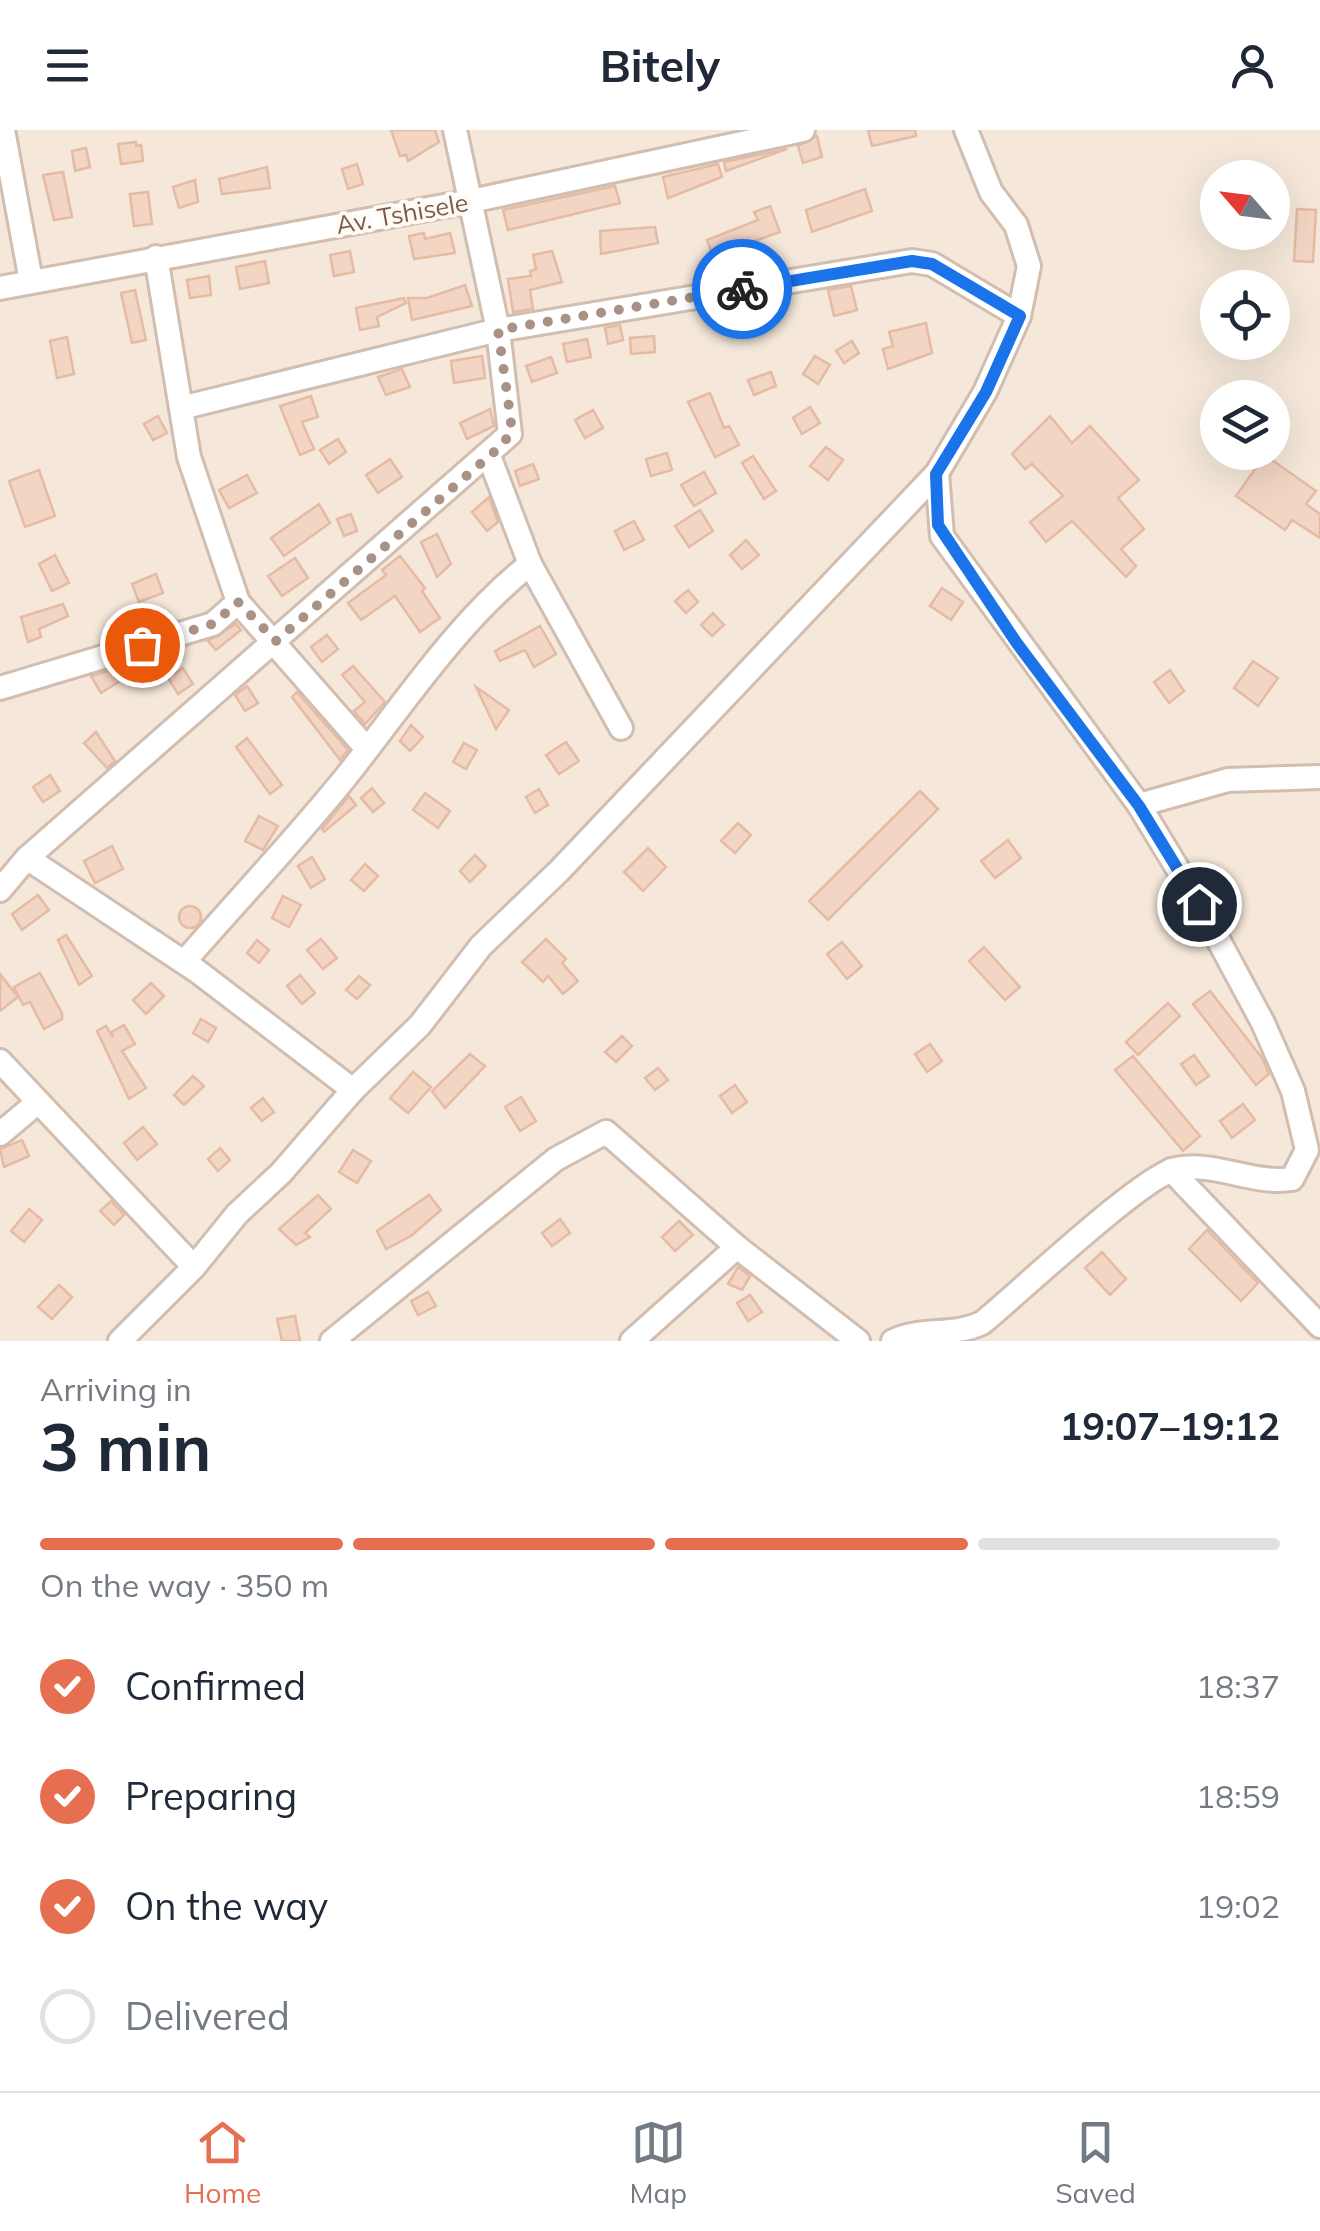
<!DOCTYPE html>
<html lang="en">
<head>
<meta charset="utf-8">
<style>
  :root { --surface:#fff; --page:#f2f2f3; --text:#1f2937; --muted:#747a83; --line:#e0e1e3; --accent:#e76f51 }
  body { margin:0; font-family:Mulish,sans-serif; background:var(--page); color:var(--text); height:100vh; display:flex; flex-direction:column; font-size:38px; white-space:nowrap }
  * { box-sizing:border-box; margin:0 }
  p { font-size:32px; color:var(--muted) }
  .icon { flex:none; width:55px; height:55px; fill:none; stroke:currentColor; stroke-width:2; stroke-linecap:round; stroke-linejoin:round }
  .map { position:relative; height:1211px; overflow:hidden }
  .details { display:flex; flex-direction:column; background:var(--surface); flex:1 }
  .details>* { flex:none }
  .needle { width:65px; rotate:298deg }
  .controls { position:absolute; left:1200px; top:30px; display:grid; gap:20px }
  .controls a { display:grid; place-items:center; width:90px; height:90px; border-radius:50%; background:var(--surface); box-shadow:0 10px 40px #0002; font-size:50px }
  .pin { position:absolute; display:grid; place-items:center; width:85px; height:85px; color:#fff; margin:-42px; border:5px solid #fff; border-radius:50%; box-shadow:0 2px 10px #0007 }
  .courier { position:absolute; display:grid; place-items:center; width:100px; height:100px; margin:-50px; border:8px solid #1a73e8; border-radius:50%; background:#fff; color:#222; box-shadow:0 2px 12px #0007 }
  .overview em { font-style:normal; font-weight:700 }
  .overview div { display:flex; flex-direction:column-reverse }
  .overview { display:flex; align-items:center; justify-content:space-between; height:170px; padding:0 40px }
  h1 { font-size:65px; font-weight:700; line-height:75px }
  .bar { display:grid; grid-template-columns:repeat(4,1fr); gap:15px 10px; align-content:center; height:120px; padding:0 40px }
  .bar i { height:12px; border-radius:8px; background:var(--line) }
  .bar .active { background:var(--accent) }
  .bar p { grid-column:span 4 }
  ol { padding:0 40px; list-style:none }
  li { display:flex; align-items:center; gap:30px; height:110px }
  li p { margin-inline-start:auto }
  li .icon { padding:10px; border-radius:50%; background:var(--accent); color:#fff; stroke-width:4 }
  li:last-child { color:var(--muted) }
  li i { width:55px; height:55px; border:5px solid var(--line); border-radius:50% }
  header { display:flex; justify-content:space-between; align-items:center; height:130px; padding:0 40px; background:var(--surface); font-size:45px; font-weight:700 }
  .tab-bar { display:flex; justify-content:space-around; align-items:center; height:140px; border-top:2px solid var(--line); background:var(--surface); font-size:28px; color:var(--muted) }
  .tab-bar a { display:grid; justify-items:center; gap:5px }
  .tab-bar .active { color:var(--accent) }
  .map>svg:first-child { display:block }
  .residential { fill:#f5e8da; fill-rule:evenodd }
  .building { fill:#f3d5c3; stroke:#e6bba3; stroke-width:2.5 }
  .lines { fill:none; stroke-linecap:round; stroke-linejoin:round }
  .minor-casing { stroke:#d1beb0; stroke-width:28 }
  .minor { stroke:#fff; stroke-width:22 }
  .done { stroke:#a89285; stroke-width:10; stroke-dasharray:0 18 }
  .route { stroke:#1a73e8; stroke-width:12 }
  .labels { text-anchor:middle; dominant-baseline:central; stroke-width:8; stroke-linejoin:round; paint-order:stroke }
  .street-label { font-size:25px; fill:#7a5c4d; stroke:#fffaf3 }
</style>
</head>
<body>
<header><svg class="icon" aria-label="menu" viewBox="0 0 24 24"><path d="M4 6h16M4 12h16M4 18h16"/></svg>Bitely<svg class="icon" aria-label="person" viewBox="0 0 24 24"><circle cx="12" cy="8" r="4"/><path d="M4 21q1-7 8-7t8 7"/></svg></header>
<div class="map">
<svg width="1320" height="1211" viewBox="0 0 1320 1211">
  <rect width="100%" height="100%" fill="#fdf6ec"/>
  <path class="residential" d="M 0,0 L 1320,0 L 1320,1211 L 0,1211 ZM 1218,48 L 1272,48 L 1272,102 L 1218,102 ZM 1218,158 L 1272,158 L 1272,212 L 1218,212 ZM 1218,268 L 1272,268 L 1272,322 L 1218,322 Z"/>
  <g class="building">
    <path d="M 391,0 L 435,0 L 439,12 L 408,31 L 406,25 L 400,26 Z"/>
    <path d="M 868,0 L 915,0 L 916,6 L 872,16 Z"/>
    <path d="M 817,6 L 822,27 L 803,33 L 798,16 Z"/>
    <path d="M 136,12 L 136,16 L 141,15 L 143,31 L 121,34 L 118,14 Z"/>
    <path d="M 86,18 L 90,37 L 75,41 L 72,21 Z"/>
    <path d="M 787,19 L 726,41 L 724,32 Z"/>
    <path d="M 357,34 L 363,54 L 348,59 L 342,39 Z"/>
    <path d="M 718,34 L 722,47 L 668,68 L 663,47 Z"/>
    <path d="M 267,37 L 270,58 L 222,64 L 219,49 Z"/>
    <path d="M 63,42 L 72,87 L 54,90 L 43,45 Z"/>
    <path d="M 195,50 L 198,72 L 179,78 L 173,57 Z"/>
    <path d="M 615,56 L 620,73 L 508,100 L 503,80 Z"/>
    <path d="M 865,59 L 872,81 L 812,102 L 806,80 Z"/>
    <path d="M 148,62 L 152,94 L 134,96 L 130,64 Z"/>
    <path d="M 770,76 L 780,102 L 713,126 L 707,110 L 758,90 L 754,82 Z"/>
    <path d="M 1297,79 L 1316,80 L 1313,132 L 1294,131 Z"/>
    <path d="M 655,97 L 658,113 L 601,124 L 600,101 Z"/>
    <path d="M 424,103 L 425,109 L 450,103 L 455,123 L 414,129 L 409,106 Z"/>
    <path d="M 350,121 L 354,142 L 334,146 L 330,125 Z"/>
    <path d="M 552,121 L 562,152 L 530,160 L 533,179 L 513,182 L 508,149 L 531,146 L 530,141 L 536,139 L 533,125 Z"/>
    <path d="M 265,131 L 269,153 L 240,159 L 236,137 Z"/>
    <path d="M 209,146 L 211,165 L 190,168 L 187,150 Z"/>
    <path d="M 465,155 L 472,176 L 412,190 L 408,168 L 427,168 Z"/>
    <path d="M 851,156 L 857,180 L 834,186 L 828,160 Z"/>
    <path d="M 135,160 L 146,210 L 132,213 L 121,163 Z"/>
    <path d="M 404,168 L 406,173 L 377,187 L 379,196 L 360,200 L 356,178 Z"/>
    <path d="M 762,176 L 766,199 L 751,201 L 747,179 Z"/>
    <path d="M 926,193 L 932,223 L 888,239 L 883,219 L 893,216 L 889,202 Z"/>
    <path d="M 620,195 L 623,210 L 608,214 L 605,198 Z"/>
    <path d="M 654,206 L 655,222 L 631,224 L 630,208 Z"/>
    <path d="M 67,207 L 74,244 L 57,248 L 50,211 Z"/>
    <path d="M 587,209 L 591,227 L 567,232 L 563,214 Z"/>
    <path d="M 852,211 L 859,223 L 844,233 L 836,221 Z"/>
    <path d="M 482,226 L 485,248 L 454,253 L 451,231 Z"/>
    <path d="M 815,226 L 830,235 L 818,254 L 803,244 Z"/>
    <path d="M 551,227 L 557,243 L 532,252 L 526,236 Z"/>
    <path d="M 402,239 L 410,257 L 386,265 L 378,247 Z"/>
    <path d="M 771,242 L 776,256 L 754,265 L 748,250 Z"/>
    <path d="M 710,263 L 724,298 L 729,296 L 739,315 L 715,327 L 688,272 Z"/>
    <path d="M 311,266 L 318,287 L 302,292 L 314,319 L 300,325 L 280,276 Z"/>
    <path d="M 810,277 L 820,293 L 802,304 L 793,288 Z"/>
    <path d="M 490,279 L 494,296 L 467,309 L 460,293 Z"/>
    <path d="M 593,280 L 603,298 L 585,308 L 575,290 Z"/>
    <path d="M 158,286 L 167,303 L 153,310 L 144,294 Z"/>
    <path d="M 1050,286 L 1072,313 L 1090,296 L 1139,350 L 1118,368 L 1144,399 L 1121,419 L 1136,436 L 1126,447 L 1072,391 L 1046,412 L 1030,392 L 1063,366 L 1032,334 L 1025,339 L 1012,324 Z"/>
    <path d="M 338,309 L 346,322 L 329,334 L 320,320 Z"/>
    <path d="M 826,317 L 843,330 L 828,350 L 810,336 Z"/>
    <path d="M 667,323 L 672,340 L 651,346 L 646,329 Z"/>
    <path d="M 1265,325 L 1316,361 L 1306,374 L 1320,384 L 1320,408 L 1292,390 L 1285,400 L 1236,366 Z"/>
    <path d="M 753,326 L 776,361 L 764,369 L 742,333 Z"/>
    <path d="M 390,329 L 402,347 L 378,363 L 366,345 Z"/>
    <path d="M 533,334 L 539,349 L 520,356 L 515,341 Z"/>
    <path d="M 39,340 L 55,386 L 25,397 L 9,351 Z"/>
    <path d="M 704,342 L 716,363 L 694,376 L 681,355 Z"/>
    <path d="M 247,345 L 257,363 L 229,378 L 219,360 Z"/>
    <path d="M 489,367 L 498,392 L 487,401 L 472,382 Z"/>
    <path d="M 319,374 L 330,393 L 284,426 L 271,408 Z"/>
    <path d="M 700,380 L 713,401 L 689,417 L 675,396 Z"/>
    <path d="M 351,384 L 357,401 L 344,406 L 337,389 Z"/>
    <path d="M 634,391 L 644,410 L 624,420 L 615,401 Z"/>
    <path d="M 437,404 L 451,434 L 437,447 L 421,412 Z"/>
    <path d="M 746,410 L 759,425 L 742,439 L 730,425 Z"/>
    <path d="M 55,425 L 69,453 L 52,461 L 39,434 Z"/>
    <path d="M 400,426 L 425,458 L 422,461 L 440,488 L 420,502 L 395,466 L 361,490 L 348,473 L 386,445 L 382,440 Z"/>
    <path d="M 295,428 L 308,448 L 282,466 L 268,446 Z"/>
    <path d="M 156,444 L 163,463 L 139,472 L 132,454 Z"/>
    <path d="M 942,458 L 963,472 L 951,490 L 930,476 Z"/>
    <path d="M 688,460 L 698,472 L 686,483 L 675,471 Z"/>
    <path d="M 63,474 L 68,486 L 39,499 L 41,507 L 28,512 L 21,487 Z"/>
    <path d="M 713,483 L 724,495 L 712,506 L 701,495 Z"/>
    <path d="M 236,494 L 241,500 L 216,520 L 208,511 Z"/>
    <path d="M 540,496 L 556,524 L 534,537 L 525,520 L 500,531 L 495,521 Z"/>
    <path d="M 327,505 L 338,519 L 322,532 L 311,517 Z"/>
    <path d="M 1253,531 L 1278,548 L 1258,576 L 1234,558 Z"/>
    <path d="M 353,536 L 385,572 L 365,594 L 354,581 L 365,572 L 342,545 Z"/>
    <path d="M 122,537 L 128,546 L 101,563 L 91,546 Z"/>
    <path d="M 183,538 L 193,554 L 178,564 L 168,548 Z"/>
    <path d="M 1170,540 L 1184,561 L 1169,573 L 1154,552 Z"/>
    <path d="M 247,556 L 258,573 L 245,581 L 235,565 Z"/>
    <path d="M 476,557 L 509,580 L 496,599 Z"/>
    <path d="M 297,562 L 348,620 L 340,630 L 292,567 Z"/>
    <path d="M 411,595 L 423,607 L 410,621 L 400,611 Z"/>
    <path d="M 96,602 L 115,631 L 107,638 L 84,613 Z"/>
    <path d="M 247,608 L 282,655 L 270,664 L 236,617 Z"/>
    <path d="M 566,612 L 579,631 L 559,644 L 546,625 Z"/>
    <path d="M 464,613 L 477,620 L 466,639 L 453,632 Z"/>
    <path d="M 50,645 L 60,661 L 43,672 L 33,657 Z"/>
    <path d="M 372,658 L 384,673 L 373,682 L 361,668 Z"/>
    <path d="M 539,659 L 548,675 L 535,683 L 526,667 Z"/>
    <path d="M 920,661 L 938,679 L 828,790 L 809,771 Z"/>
    <path d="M 425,663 L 450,681 L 438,698 L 413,680 Z"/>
    <path d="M 349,666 L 356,675 L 324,702 L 322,699 Z"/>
    <path d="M 259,686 L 278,696 L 263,720 L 245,711 Z"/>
    <path d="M 738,693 L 751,705 L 735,723 L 721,711 Z"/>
    <path d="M 1008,710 L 1021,728 L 995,748 L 981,731 Z"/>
    <path d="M 112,716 L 123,739 L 95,753 L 84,731 Z"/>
    <path d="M 648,718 L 666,737 L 643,761 L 624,742 Z"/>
    <path d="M 475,725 L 486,736 L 470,752 L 460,741 Z"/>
    <path d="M 312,727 L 325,749 L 311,758 L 298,736 Z"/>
    <path d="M 365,734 L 378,746 L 364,761 L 351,750 Z"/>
    <path d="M 38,765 L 49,780 L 22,800 L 12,784 Z"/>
    <path d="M 283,766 L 301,775 L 289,797 L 272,788 Z"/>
    <circle cx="190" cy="787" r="11"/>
    <path d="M 66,805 L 92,846 L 79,855 L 58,810 Z"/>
    <path d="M 321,809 L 337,828 L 323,839 L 307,820 Z"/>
    <path d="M 546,809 L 566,829 L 562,833 L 578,851 L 563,864 L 548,846 L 543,852 L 522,832 Z"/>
    <path d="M 257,810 L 269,820 L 259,833 L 247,823 Z"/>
    <path d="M 842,812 L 862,836 L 847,849 L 827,824 Z"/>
    <path d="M 984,817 L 1020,857 L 1005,870 L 969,831 Z"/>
    <path d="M 40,843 L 62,883 L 62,889 L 44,899 L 30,872 L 23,875 L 14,857 Z"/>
    <path d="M 0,844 L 18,867 L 0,881 Z"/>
    <path d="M 300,845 L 315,863 L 302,874 L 287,856 Z"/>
    <path d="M 359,846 L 370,855 L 357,869 L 346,860 Z"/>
    <path d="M 151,853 L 164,866 L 146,884 L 133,870 Z"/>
    <path d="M 1210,861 L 1262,928 L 1269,944 L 1256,955 L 1193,874 Z"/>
    <path d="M 1168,873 L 1180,886 L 1138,925 L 1126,912 Z"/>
    <path d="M 201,889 L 216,898 L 208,912 L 193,903 Z"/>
    <path d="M 124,895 L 135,914 L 122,921 L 146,958 L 129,969 L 97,901 L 106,896 L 113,907 L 112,902 Z"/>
    <path d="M 622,906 L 632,916 L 616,932 L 605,922 Z"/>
    <path d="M 930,914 L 942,931 L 927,942 L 915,924 Z"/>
    <path d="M 470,924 L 485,936 L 445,978 L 432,961 Z"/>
    <path d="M 1194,925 L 1209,946 L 1196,955 L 1181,934 Z"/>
    <path d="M 1133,926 L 1200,1006 L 1183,1021 L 1115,940 Z"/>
    <path d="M 658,938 L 668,950 L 655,960 L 645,948 Z"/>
    <path d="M 413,942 L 431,957 L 408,983 L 390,968 Z"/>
    <path d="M 193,946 L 204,956 L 184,975 L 174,965 Z"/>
    <path d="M 735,955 L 747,972 L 732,983 L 720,966 Z"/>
    <path d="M 521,967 L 536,991 L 520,1001 L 505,977 Z"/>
    <path d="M 263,968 L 274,982 L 262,991 L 251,978 Z"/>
    <path d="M 1243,974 L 1255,990 L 1232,1008 L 1220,991 Z"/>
    <path d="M 143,997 L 157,1014 L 137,1030 L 124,1013 Z"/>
    <path d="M 22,1010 L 29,1026 L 4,1037 L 0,1019 Z"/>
    <path d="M 220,1018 L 230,1030 L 218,1041 L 208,1029 Z"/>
    <path d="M 353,1020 L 371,1031 L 357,1053 L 339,1042 Z"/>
    <path d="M 318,1065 L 331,1079 L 305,1103 L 310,1107 L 296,1115 L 279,1099 Z"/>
    <path d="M 429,1065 L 441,1080 L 411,1106 L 386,1119 L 377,1101 Z"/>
    <path d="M 111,1071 L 124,1085 L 114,1095 L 100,1081 Z"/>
    <path d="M 29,1079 L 42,1090 L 24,1112 L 11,1101 Z"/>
    <path d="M 560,1089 L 570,1103 L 552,1116 L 542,1103 Z"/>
    <path d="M 679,1091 L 693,1105 L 675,1121 L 662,1107 Z"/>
    <path d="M 1207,1100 L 1258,1153 L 1241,1171 L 1189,1119 Z"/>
    <path d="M 1102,1122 L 1126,1149 L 1110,1165 L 1085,1138 Z"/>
    <path d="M 738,1137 L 750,1146 L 742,1160 L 728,1154 Z"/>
    <path d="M 59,1155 L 72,1167 L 52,1189 L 38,1177 Z"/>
    <path d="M 428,1162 L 436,1176 L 418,1185 L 411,1171 Z"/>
    <path d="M 750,1165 L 762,1182 L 748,1191 L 737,1173 Z"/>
    <path d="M 295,1186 L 300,1211 L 282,1211 L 277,1189 Z"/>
  </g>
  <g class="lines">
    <defs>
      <g id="minor">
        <path d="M 3,0 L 31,151"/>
        <path d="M 156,127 L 189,327 L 238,472 L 367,619"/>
        <path d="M 0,158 L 471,71 L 803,0"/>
        <path d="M 181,278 L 498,200 L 912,131 L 932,134 L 1019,186"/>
        <path d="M 489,326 L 530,434"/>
        <path d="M 0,558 L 213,494 L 238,472"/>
        <path d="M 1139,675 L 1228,650 L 1320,647"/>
        <path d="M 27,728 L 197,841 L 353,960"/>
        <path d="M 0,760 L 27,728 L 510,304 L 498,200 L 455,0"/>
        <path d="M 184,832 C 237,771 294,711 345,648 C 404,574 456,493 530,434 L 621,598"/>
        <path d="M 0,931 L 194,1137"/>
        <path d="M 0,1004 L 38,972"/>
        <path d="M 1171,1040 L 1320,1196"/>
        <path d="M 120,1211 L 194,1137 L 237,1084 L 281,1043 L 353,960 L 420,895 L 481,816 L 559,741 L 937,343 L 985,262 L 1019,186 L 1029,136 L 1016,95 L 991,62 L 966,0"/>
        <path d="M 332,1211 L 556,1029 L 606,1002 L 737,1117 L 858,1211"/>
        <path d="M 632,1211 L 737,1117"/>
        <path d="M 893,1211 C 922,1197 953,1207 982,1193 C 1018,1164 1142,1046 1176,1039 C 1215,1031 1253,1055 1292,1049 L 1307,1020 L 1293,961 L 1263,893 L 1199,774 L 1139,675 L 942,406 L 937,343"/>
      </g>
    </defs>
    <use href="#minor" class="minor-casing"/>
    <use href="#minor" class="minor"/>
  </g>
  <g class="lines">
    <path class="done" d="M 142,515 L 213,494 L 238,472 L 276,511 L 501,316 L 510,304 L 511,291 L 498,200 L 742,159"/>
    <path class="route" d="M 742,159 L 912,131 L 932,134 L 1020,186 L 986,262 L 936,344 L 938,395 L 1016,512 L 1139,676 L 1199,774"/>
  </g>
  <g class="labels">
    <g class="street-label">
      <text transform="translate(402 83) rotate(-10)">Av. Tshisele</text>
    </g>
  </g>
</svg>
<div class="controls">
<a><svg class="needle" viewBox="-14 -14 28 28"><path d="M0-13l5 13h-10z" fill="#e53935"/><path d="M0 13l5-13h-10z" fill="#747a83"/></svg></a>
<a><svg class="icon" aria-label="locate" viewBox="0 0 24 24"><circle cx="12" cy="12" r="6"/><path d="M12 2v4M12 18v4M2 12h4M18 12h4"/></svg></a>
<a><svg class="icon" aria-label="layers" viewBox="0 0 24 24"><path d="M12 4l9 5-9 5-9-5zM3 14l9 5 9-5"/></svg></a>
</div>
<div class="pin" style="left:142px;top:515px;background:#ea580c"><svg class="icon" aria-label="bag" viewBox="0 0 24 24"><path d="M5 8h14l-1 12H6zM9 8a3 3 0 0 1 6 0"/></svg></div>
<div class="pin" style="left:1199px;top:774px;background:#1f2937"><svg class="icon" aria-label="home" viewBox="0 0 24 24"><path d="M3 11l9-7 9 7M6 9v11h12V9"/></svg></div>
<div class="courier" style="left:742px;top:159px"><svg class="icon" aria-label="bike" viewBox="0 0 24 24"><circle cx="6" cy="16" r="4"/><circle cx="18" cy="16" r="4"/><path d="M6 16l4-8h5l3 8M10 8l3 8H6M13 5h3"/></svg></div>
</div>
<section class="details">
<div class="overview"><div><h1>3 min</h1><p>Arriving in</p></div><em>19:07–19:12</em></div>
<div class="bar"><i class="active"></i><i class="active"></i><i class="active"></i><i></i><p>On the way · 350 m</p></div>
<ol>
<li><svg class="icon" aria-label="check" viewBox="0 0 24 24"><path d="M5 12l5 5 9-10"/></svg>Confirmed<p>18:37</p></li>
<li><svg class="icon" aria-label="check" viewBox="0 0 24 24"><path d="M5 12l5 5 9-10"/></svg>Preparing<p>18:59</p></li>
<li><svg class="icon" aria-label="check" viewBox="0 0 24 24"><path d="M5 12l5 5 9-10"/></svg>On the way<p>19:02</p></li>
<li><i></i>Delivered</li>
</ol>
</section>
<nav class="tab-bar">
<a class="active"><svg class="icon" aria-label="home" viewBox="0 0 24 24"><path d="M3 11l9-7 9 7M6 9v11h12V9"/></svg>Home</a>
<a><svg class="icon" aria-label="map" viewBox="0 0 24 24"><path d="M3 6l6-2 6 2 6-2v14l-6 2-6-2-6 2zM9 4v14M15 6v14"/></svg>Map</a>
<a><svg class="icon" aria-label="saved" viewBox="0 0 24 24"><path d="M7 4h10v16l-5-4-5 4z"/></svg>Saved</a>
</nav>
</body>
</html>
